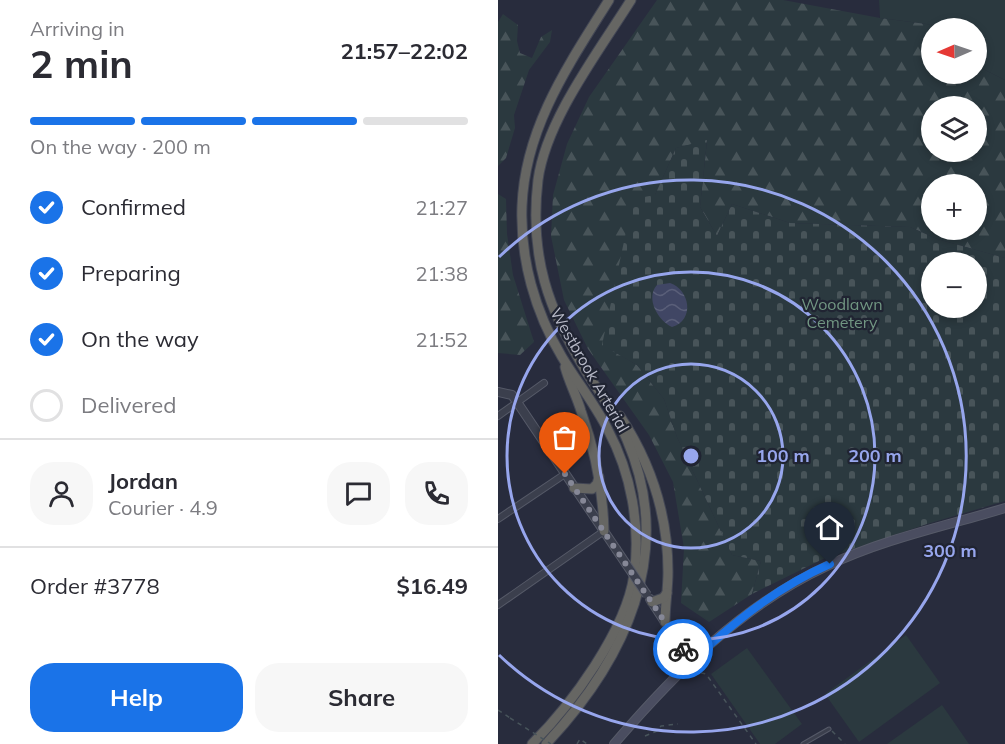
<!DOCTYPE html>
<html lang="en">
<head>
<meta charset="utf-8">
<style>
  :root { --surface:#fff; --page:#f7f7f7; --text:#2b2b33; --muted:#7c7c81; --line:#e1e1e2; --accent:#1a73e8 }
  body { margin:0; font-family:Mulish,sans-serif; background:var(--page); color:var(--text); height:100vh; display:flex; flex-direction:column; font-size:22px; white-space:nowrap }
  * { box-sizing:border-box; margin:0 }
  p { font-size:20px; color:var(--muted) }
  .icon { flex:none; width:33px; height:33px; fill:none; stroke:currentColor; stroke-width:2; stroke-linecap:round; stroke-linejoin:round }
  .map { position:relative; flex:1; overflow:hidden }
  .side { display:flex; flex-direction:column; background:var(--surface); width:498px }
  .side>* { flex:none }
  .needle { width:39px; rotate:268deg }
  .buttons { position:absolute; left:423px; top:18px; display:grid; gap:12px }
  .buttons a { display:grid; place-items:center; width:66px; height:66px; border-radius:50%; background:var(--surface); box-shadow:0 3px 9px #0003; font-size:30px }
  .pin { position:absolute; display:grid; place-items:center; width:51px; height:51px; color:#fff; margin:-62px -26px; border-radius:50% 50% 50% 0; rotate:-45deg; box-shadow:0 0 6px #0007 }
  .pin .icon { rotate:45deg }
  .courier { position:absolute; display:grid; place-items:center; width:60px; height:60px; margin:-30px; border:4px solid #1a73e8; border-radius:50%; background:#fff; color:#222; box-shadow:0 2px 8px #0007 }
  .overview em { font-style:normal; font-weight:700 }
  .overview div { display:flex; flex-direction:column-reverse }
  .overview { display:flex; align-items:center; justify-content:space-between; height:102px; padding:0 30px }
  h1 { font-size:39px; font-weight:700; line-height:45px }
  .bar { display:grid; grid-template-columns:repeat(4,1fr); gap:9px 6px; align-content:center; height:72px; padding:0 30px }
  .bar i { height:8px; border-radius:4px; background:var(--line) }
  .bar .on { background:var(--accent) }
  .bar p { grid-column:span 4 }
  .line { display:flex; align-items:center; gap:15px; padding:0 30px; border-top:2px solid var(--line) }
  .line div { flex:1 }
  .round { display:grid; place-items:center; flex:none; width:63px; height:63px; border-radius:24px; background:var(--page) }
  ol { padding:0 30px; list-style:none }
  li { display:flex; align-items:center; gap:18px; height:66px }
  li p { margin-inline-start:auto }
  li .icon { padding:6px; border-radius:50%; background:var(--accent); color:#fff; stroke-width:4 }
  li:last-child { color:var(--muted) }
  li i { width:33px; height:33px; border:3px solid var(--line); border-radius:50% }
  .cta { display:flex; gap:12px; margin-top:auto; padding:12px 30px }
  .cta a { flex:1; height:69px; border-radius:24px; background:var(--accent); color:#fff; font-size:24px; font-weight:700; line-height:69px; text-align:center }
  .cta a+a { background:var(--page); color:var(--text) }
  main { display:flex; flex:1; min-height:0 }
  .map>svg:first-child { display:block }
  .green { fill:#2b393f }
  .forest { fill:url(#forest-firs); fill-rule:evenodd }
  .cemetery { fill:url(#cemetery-stones); fill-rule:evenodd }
  .water { fill:url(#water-waves) }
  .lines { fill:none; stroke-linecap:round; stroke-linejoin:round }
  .service-casing { stroke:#565a68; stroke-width:5 }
  .minor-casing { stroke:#565a68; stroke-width:8 }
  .tertiary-casing { stroke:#565a68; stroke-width:10 }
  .secondary-casing { stroke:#565a68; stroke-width:10 }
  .trunk-casing { stroke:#434755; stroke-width:11 }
  .path { stroke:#48545b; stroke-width:1.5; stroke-dasharray:4.5 4.5; stroke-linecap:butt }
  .service { stroke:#3b3f4d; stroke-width:3 }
  .minor { stroke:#3b3f4d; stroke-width:6 }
  .tertiary { stroke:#3b3f4d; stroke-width:8 }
  .secondary { stroke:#4a4d60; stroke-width:8 }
  .trunk { stroke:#666663; stroke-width:9 }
  .tertiary-bridge-casing { stroke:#565a68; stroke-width:10; stroke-linecap:butt }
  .path-bridge { stroke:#48545b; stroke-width:1.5; stroke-dasharray:4.5 4.5; stroke-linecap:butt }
  .tertiary-bridge { stroke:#3b3f4d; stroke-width:8 }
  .done { stroke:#868897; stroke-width:6; stroke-dasharray:0 10.8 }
  .route { stroke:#1a73e8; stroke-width:8 }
  .ring { fill:none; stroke:#97a6ed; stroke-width:3 }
  .labels { text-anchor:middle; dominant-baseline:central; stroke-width:4.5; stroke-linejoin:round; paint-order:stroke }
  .park-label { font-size:16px; fill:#719682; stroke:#202432 }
  .street-label { font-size:16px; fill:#b8bac8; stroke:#202432 }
  .centre { fill:#97a6ed; stroke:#202432; stroke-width:3 }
  .ring-label { font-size:18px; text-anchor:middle; font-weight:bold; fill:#97a6ed; stroke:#202432; stroke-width:4.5; stroke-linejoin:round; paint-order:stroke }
</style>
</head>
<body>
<main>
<section class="side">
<div class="overview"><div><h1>2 min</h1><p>Arriving in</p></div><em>21:57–22:02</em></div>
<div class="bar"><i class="on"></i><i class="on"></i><i class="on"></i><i></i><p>On the way · 200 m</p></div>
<ol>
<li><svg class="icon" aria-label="check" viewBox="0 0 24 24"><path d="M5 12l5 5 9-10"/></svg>Confirmed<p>21:27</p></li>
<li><svg class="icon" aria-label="check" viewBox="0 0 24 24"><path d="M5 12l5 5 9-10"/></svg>Preparing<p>21:38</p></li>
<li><svg class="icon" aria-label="check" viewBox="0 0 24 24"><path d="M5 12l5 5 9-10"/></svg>On the way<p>21:52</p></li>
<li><i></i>Delivered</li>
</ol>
<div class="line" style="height:108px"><a class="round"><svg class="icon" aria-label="person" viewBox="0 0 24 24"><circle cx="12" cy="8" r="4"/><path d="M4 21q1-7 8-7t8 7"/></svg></a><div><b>Jordan</b><p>Courier · 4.9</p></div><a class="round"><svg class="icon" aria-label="chat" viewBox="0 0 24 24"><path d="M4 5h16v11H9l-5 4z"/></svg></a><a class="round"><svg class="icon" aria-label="phone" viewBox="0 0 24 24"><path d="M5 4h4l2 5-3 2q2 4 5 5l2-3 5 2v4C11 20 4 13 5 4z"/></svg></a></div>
<div class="line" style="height:78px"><div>Order #3778</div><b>$16.49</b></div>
<div class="cta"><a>Help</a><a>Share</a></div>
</section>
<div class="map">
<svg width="507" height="744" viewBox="0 0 507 744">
  <defs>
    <pattern id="forest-firs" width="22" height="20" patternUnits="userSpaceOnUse" patternTransform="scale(1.5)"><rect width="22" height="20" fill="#2b393f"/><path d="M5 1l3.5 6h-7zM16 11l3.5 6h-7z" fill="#485459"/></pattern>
    <pattern id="cemetery-stones" width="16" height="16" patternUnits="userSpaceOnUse" patternTransform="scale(1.5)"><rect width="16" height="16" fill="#2b393f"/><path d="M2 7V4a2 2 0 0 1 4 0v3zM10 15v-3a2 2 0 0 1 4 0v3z" fill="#485459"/></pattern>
    <pattern id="water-waves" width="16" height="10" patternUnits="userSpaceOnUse" patternTransform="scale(1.5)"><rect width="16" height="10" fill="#404664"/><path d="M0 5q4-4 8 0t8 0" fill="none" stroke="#5a5f79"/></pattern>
  </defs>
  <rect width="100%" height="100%" fill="#282c3d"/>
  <g class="green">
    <path d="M 381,0 L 507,0 L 507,80 L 479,66 L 478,28 L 459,28 L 382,18 Z"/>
    <path d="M 408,635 L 442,683 L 361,742 L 327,694 Z"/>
    <path d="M 249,648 L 304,724 L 277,744 L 262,744 L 213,674 Z"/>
    <path d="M 444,705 L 471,744 L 389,744 Z"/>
  </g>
  <g class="forest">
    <path d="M 159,0 L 285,0 L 382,18 L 459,28 L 434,28 L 434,74 L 478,74 L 479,66 L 507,80 L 507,258 L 439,239 L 412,227 L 292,223 L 234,204 L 219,236 L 202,207 L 209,141 L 178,148 L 157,195 L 105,345 L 139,365 L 166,399 L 179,437 L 234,555 L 263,561 L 254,594 L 211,622 L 183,603 L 186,548 L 175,482 L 151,435 L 90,349 L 66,300 L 53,236 L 55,195 L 69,144 L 91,97 ZM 434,106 L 478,106 L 478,152 L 434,152 ZM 434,184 L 478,184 L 478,230 L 434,230 Z"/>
    <path d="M 5,14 L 20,25 L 19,41 L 22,53 L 34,58 L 43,37 L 54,30 L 52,42 L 31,70 L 16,115 L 17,128 L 8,158 L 0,166 L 0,22 Z"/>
    <path d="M 0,194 L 8,199 L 9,234 L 15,275 L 36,342 L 22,355 L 0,353 Z"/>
  </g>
  <path class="cemetery" d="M 209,140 L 202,207 L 219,236 L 234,204 L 292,223 L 412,227 L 439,239 L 507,258 L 507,501 L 429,524 L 325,559 L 254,594 L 263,561 L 234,555 L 179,437 L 166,399 L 139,365 L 104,345 L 135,199 L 157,195 L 178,148 ZM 434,262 L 478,262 L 478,308 L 434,308 Z"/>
  <path class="water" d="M 172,283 C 192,290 197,320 174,327 C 160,321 147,298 159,285 Z"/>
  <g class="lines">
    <defs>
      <path id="service" d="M 305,744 L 331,729"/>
      <g id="minor">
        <path d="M 0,416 L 46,383"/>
        <path d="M 0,519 L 67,474"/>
        <path d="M 0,605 L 106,531"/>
      </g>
      <g id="tertiary">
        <path d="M 0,392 L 14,395 L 19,402 L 118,549"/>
        <path d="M 152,599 L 193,662"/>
      </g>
      <path id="secondary" d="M 116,744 C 177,673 243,606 329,566 C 385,539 448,526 507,508"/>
      <g id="trunk">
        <path d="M 67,367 C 71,382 79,397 83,411 C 97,450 105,490 106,531"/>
        <path d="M 122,416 C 153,463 170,515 170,572 C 170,589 167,606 167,622"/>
        <path d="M 76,488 L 94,489 L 99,484 L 101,477"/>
        <path d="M 154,602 L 165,598 L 169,593"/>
        <path d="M 34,744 C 73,705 128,631 136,575 C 143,526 133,473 110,430 C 97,404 79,382 64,357 C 37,312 22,259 24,206 C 27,127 71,64 111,0"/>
        <path d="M 48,744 C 127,660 178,554 129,440 C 119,416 103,395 89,373 C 50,310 31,256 40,180 C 48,120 101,51 133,0"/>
      </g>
    </defs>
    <use href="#service" class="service-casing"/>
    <use href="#minor" class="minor-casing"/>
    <use href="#tertiary" class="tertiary-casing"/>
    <use href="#secondary" class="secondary-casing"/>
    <use href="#trunk" class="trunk-casing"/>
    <g class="path">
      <path d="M 194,671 L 208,674 L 258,744"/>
      <path d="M 0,710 L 12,718"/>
      <path d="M 334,731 L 347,744"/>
      <path d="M 147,736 L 159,731 L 163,726 L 180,724"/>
      <path d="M 79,744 L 82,739 L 89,744"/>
    </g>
    <use href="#service" class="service"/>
    <use href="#minor" class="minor"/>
    <use href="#tertiary" class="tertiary"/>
    <use href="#secondary" class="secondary"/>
    <use href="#trunk" class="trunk"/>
    <defs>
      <path id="tertiary-bridge" d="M 118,549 L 149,595"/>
    </defs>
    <use href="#tertiary-bridge" class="tertiary-bridge-casing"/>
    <path class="path-bridge" d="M 12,718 L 53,744"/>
    <use href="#tertiary-bridge" class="tertiary-bridge"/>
  </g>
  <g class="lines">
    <path class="done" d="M 67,474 L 185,649"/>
    <path class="route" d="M 185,649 L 193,662 C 235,623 279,587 332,564"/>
  </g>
  <g class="ring">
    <circle cx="193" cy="456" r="92"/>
    <circle cx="193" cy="456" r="184"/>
    <path d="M1 257A276 276 0 1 1 1 655"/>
  </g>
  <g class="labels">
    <g class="park-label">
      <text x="344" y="304">Woodlawn<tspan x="344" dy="18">Cemetery</tspan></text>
    </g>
    <g class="street-label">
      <text transform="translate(92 370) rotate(60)">Westbrook Arterial</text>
    </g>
  </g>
  <circle cx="193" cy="456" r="9" class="centre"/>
  <g class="ring-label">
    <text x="285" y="462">100 m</text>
    <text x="377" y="462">200 m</text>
    <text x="452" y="557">300 m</text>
  </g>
</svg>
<div class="buttons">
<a><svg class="needle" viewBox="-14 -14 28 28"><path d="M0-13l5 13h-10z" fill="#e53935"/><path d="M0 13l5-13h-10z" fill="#7c7c81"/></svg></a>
<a><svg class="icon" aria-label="layers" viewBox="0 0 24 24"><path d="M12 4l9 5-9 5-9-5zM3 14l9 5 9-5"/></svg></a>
<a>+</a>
<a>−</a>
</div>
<div class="pin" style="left:67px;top:474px;background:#ea580c"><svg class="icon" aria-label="bag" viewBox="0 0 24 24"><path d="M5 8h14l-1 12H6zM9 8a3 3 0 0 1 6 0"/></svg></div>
<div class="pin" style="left:332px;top:564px;background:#1f2937"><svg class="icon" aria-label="home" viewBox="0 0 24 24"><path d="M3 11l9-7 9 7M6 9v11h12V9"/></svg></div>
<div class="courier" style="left:185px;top:649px"><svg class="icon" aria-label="bike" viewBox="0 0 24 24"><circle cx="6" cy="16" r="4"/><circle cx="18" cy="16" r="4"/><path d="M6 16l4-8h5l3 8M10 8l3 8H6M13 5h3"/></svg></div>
</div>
</main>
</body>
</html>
